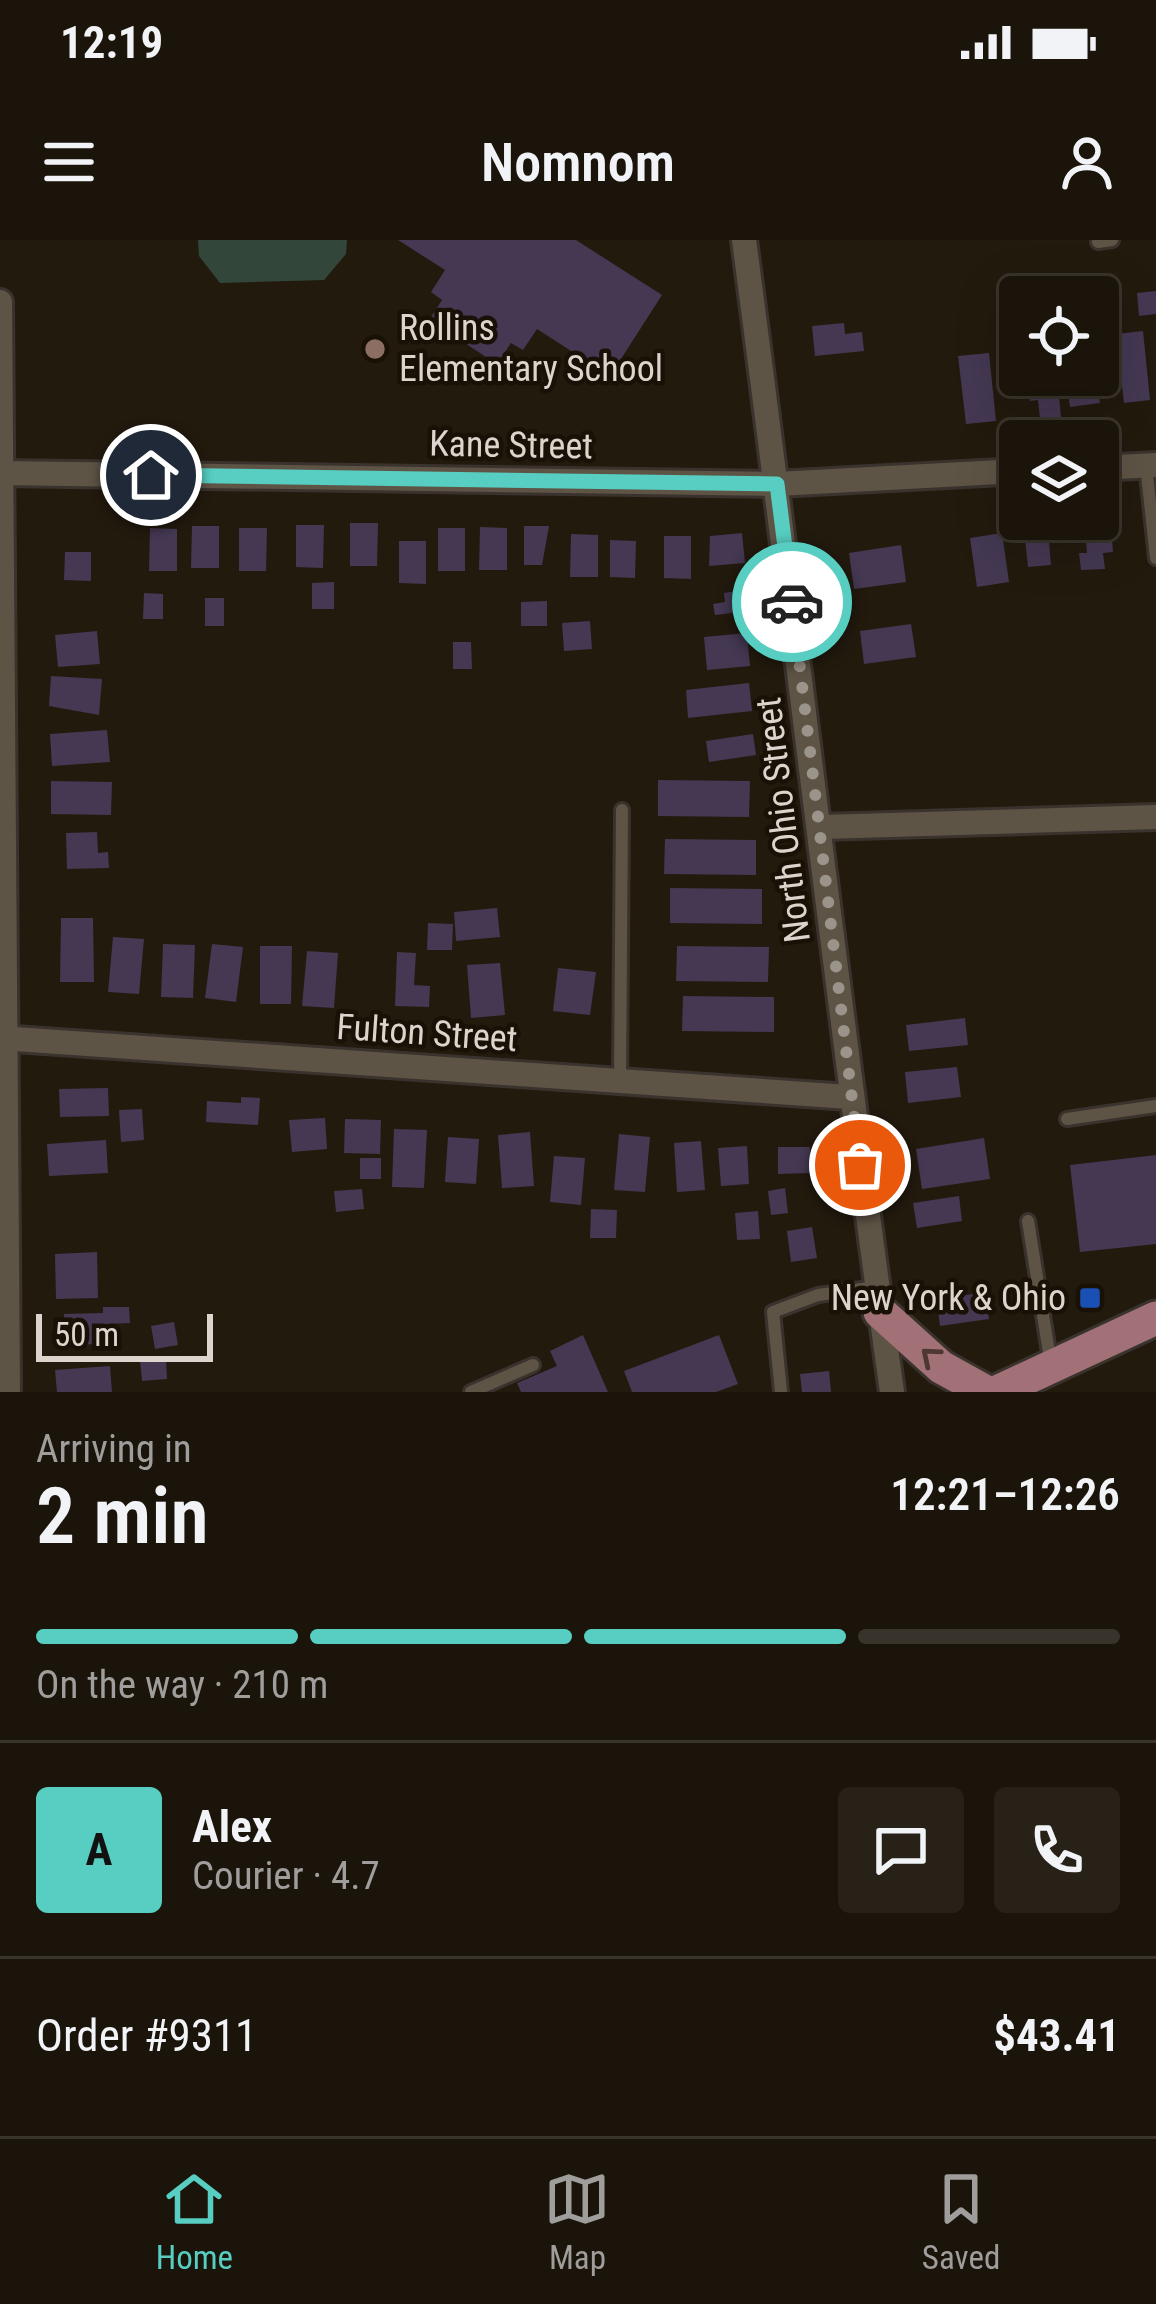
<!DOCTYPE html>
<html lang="en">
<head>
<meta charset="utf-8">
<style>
  :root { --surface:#1a140a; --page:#272118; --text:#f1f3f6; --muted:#9f9e9c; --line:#38332b; --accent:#57cec1 }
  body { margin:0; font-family:"Roboto Condensed",sans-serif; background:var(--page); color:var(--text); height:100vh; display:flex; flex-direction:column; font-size:45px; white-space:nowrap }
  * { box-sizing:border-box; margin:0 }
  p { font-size:39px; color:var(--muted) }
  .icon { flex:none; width:66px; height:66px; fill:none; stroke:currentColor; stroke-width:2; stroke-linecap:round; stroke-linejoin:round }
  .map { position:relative; height:1152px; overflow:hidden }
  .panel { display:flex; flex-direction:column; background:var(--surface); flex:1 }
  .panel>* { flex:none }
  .tools { position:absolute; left:999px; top:36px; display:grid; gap:24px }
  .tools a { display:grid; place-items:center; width:120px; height:120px; border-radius:12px; background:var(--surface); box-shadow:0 12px 48px #0002,0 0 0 3px var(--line); font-size:60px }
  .scale { position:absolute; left:36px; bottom:30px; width:177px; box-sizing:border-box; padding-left:12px; border:6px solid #dbd5cd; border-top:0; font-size:33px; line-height:42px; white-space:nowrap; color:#dbd5cd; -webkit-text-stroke:9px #191106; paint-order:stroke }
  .pin { position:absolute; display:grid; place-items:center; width:102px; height:102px; color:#fff; margin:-51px; border:6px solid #fff; border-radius:50%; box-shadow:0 3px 12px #0007 }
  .courier { position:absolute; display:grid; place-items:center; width:120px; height:120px; margin:-60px; border:9px solid #57cec1; border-radius:50%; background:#fff; color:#222; box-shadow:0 3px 15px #0007 }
  .headline em { font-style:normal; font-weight:600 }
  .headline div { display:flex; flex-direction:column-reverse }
  .headline { display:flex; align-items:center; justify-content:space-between; height:204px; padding:0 36px }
  h1 { font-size:78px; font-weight:600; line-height:90px }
  .bar { display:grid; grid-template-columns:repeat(4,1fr); gap:18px 12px; align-content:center; height:144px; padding:0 36px }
  .bar i { height:15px; border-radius:9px; background:var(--line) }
  .bar .current { background:var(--accent) }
  .bar p { grid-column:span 4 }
  .line { display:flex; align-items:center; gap:30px; padding:0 36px; border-top:3px solid var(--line) }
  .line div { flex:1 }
  .round { display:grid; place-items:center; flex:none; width:126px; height:126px; border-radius:12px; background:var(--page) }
  .status { display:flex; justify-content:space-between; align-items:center; height:84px; padding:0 60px; background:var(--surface); direction:ltr }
  .status svg { height:33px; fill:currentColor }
  header { display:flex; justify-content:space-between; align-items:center; height:156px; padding:0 36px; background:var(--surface); font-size:54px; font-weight:600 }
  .dock { display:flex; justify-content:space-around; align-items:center; height:168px; border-top:3px solid var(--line); background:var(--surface); font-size:33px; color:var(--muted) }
  .dock a { display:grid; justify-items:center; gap:6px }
  .dock .current { color:var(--accent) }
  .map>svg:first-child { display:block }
  .green { fill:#33463a }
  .building { fill:#443852 }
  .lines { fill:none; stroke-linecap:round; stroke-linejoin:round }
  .service-casing { stroke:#3a332d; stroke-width:18 }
  .minor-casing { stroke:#3a332d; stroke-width:30 }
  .primary-casing { stroke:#3a332d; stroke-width:39 }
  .service { stroke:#5e5446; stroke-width:12 }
  .minor { stroke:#5e5446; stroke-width:24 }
  .primary { stroke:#a17177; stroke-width:33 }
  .oneway { stroke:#4f3733 }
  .done { stroke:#9b948a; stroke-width:12; stroke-dasharray:0 21.6 }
  .route { stroke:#57cec1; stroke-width:15 }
  .education-dot { fill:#8d6e63; stroke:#191106; stroke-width:4.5 }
  .transit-dot { fill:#1a4fb4; stroke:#191106; stroke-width:4.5 }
  .labels { text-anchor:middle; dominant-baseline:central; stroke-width:9; stroke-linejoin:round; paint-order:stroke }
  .poi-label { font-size:36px; fill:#dbd5cd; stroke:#191106; text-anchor:start }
  .street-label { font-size:36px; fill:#dbd5cd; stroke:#191106 }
</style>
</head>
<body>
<div class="status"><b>12:19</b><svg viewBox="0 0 49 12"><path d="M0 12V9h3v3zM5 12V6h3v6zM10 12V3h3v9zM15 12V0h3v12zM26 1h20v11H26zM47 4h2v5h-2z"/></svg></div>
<header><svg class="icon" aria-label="menu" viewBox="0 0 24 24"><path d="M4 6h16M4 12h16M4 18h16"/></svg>Nomnom<svg class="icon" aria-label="person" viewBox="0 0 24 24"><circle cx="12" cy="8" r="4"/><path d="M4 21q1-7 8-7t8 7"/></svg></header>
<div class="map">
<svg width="1156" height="1152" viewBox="0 0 1156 1152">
  <rect width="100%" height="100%" fill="#231a0e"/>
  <path class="green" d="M 198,0 L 347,0 L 346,14 L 324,40 L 220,43 L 199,16 Z"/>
  <g class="building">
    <path d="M 398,0 L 576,0 L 662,55 L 610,136 L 537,89 L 523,110 L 511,103 L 497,124 L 429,80 L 442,60 L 431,52 L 445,30 Z"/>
    <path d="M 1156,51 L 1156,74 L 1139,76 L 1137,53 Z"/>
    <path d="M 844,83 L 845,94 L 862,92 L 864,111 L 815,116 L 812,86 Z"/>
    <path d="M 1143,91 L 1150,160 L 1124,163 L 1116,94 Z"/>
    <path d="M 989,113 L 996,181 L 966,184 L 958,116 Z"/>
    <path d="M 1027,135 L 1057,135 L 1061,177 L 1040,179 L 1038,160 L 1030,161 Z"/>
    <path d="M 1065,135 L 1096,135 L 1100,163 L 1070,167 Z"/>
    <path d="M 1098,275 L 1110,275 L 1113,312 L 1103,313 L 1105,329 L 1081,330 L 1079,313 L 1087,313 L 1084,279 Z"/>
    <path d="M 1023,279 L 1047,279 L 1051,325 L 1028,327 Z"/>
    <path d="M 350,283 L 378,283 L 377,326 L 350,326 Z"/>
    <path d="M 296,285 L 324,285 L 323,328 L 296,327 Z"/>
    <path d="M 192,286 L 219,286 L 219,328 L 191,328 Z"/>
    <path d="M 524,286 L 549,286 L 542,325 L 524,325 Z"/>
    <path d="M 480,287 L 507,288 L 507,330 L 479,330 Z"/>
    <path d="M 150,288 L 177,289 L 177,331 L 149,331 Z"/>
    <path d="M 239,288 L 267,288 L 266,331 L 239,331 Z"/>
    <rect x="438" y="288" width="27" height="43"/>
    <path d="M 742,293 L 745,323 L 709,326 L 710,296 Z"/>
    <path d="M 1002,293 L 1009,342 L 977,347 L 970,298 Z"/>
    <path d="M 571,294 L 598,295 L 598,337 L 570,337 Z"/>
    <path d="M 664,296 L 691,296 L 691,339 L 664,338 Z"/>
    <path d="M 610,300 L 636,301 L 635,338 L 610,337 Z"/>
    <path d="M 399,301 L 426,301 L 426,344 L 399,343 Z"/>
    <path d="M 901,305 L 906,342 L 854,349 L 849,313 Z"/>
    <path d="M 65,312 L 91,312 L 91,341 L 64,340 Z"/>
    <path d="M 334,342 L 334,369 L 312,369 L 312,343 Z"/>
    <path d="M 745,350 L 748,371 L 715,375 L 713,364 L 725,362 L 724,353 Z"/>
    <path d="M 144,353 L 163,354 L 163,379 L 143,379 Z"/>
    <rect x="205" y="358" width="19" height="28"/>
    <path d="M 547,361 L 547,386 L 521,386 L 521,362 Z"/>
    <path d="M 590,381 L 592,409 L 564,411 L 562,383 Z"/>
    <path d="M 911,384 L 916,417 L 864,424 L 860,391 Z"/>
    <path d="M 97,391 L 100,424 L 58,427 L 55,395 Z"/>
    <path d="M 747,393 L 750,426 L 707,430 L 704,397 Z"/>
    <path d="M 453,402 L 471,402 L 472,429 L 453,429 Z"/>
    <path d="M 51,436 L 102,439 L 99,475 L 49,466 Z"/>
    <path d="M 749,443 L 752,471 L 688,478 L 686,450 Z"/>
    <path d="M 107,490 L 110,522 L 52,526 L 50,494 Z"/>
    <path d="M 753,494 L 756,515 L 709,522 L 706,501 Z"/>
    <path d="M 658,540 L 750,541 L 749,577 L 658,576 Z"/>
    <path d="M 51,541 L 112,542 L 111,575 L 51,574 Z"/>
    <path d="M 97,592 L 98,613 L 108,612 L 109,628 L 67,629 L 66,593 Z"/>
    <path d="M 665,599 L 756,600 L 756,635 L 664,634 Z"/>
    <path d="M 670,648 L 762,649 L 762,684 L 670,683 Z"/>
    <path d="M 497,668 L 500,697 L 456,701 L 454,672 Z"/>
    <path d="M 61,678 L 93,678 L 94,742 L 60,742 Z"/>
    <path d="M 428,683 L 453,684 L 452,710 L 427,710 Z"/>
    <path d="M 113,697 L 144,699 L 139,754 L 108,752 Z"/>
    <path d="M 163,704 L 195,705 L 193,758 L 161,757 Z"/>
    <path d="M 212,704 L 243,707 L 236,762 L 205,758 Z"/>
    <path d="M 260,706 L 292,706 L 291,764 L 260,764 Z"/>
    <path d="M 677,706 L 769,707 L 768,742 L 676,741 Z"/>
    <path d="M 307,711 L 338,713 L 334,768 L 302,766 Z"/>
    <path d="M 397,712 L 416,713 L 414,745 L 430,746 L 429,767 L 395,766 Z"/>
    <path d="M 500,723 L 505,775 L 471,778 L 467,725 Z"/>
    <path d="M 558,728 L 596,732 L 590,775 L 553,771 Z"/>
    <path d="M 683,756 L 774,757 L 774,792 L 682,791 Z"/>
    <path d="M 965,778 L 968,805 L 909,811 L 906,785 Z"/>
    <path d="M 957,827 L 961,857 L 908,863 L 905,832 Z"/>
    <path d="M 108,848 L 109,876 L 60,877 L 59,849 Z"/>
    <path d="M 241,857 L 260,858 L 258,885 L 206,882 L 207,861 L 241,863 Z"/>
    <path d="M 142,869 L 144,900 L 121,902 L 119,870 Z"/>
    <path d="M 325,878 L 327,909 L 292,912 L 289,880 Z"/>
    <path d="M 345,879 L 381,880 L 380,914 L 344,913 Z"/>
    <path d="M 394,889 L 427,890 L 424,948 L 392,947 Z"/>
    <path d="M 530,892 L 534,946 L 502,948 L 498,895 Z"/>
    <path d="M 619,894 L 650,897 L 645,952 L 614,950 Z"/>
    <path d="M 448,897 L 479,899 L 476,944 L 445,942 Z"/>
    <path d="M 984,898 L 990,939 L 922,949 L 916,909 Z"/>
    <path d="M 106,900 L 108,933 L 49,936 L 47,904 Z"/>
    <path d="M 701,901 L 705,950 L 677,952 L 674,903 Z"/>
    <path d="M 747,906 L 749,944 L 721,946 L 718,908 Z"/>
    <path d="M 778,907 L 810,907 L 810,933 L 778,934 Z"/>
    <path d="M 1156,915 L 1156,1004 L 1080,1012 L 1070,925 Z"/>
    <path d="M 554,916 L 585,918 L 581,965 L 550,962 Z"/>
    <rect x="360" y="918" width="21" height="21"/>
    <path d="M 785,948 L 788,973 L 771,975 L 768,951 Z"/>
    <path d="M 362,949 L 364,969 L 336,972 L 334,951 Z"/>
    <path d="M 959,956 L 962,981 L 917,988 L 913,963 Z"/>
    <path d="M 591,969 L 617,970 L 616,998 L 590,998 Z"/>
    <path d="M 758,971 L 760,999 L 737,1000 L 735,973 Z"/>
    <path d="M 812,987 L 817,1018 L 791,1022 L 787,991 Z"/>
    <path d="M 97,1012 L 98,1058 L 56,1059 L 55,1014 Z"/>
    <path d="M 985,1052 L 989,1079 L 940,1086 L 938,1071 L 948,1069 L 947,1058 Z"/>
    <path d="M 103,1067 L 129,1067 L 130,1083 L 106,1084 L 107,1104 L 65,1105 L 64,1074 L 103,1073 Z"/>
    <path d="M 174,1082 L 178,1105 L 155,1109 L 151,1086 Z"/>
    <path d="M 583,1095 L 608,1152 L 521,1152 L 517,1143 L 557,1126 L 550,1111 Z"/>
    <path d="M 719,1095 L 738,1144 L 716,1152 L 632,1152 L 624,1131 Z"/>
    <path d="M 166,1119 L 167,1139 L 142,1141 L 140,1121 Z"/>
    <path d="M 110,1126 L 112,1152 L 57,1152 L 55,1130 Z"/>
    <path d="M 829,1131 L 831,1152 L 802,1152 L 800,1134 Z"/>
  </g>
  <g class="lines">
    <defs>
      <g id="service">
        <path d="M 1098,2 L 1112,0"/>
        <path d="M 1146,225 L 1156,318"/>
        <path d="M 620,843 L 622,570"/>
        <path d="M 1067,879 L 1156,866"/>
        <path d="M 1028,981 L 1051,1125"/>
        <path d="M 471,1152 L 533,1125"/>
        <path d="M 781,1152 L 773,1072 L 818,1055 L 877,1047"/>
      </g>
      <g id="minor">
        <path d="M 744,0 C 795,384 838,769 892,1152"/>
        <path d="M 0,62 L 8,1152"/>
        <path d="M 1098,228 L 1156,225"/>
        <path d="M 0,233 L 777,244 L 1020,231"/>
        <path d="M 822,587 L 1156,577"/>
        <path d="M 0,798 L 849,857"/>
      </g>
      <g id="primary">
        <path d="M 880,1072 L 941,1127 L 986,1152"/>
        <path d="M 997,1152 L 1156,1078"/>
      </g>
    </defs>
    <use href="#service" class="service-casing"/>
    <use href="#minor" class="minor-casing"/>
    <use href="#primary" class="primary-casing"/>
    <use href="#service" class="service"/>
    <use href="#minor" class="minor"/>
    <use href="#primary" class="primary"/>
  </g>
  <defs><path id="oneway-chevron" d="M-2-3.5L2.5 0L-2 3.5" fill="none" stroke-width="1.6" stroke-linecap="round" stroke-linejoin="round" transform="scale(3)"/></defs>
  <use class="oneway" href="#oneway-chevron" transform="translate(930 1116) rotate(-140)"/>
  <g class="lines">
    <path class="done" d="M 792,362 L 860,925"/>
    <path class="route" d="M 151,235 L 777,244 L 792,362"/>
  </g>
  <circle class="education-dot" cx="375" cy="109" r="12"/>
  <rect class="transit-dot" x="1078" y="1046" width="24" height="24" rx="6"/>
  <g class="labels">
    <g class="poi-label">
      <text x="399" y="88">Rollins<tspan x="399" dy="41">Elementary School</tspan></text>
      <text x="1066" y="1058" text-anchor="end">New York &amp; Ohio</text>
    </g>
    <g class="street-label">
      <text transform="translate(511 205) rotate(1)">Kane Street</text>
      <text transform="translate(783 580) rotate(-97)">North Ohio Street</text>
      <text transform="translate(427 793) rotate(4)">Fulton Street</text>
    </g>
  </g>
</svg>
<div class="tools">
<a><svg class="icon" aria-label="locate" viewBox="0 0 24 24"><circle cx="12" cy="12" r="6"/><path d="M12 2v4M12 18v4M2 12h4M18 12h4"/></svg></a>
<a><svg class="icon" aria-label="layers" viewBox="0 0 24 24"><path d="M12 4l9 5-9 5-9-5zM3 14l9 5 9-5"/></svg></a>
</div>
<div class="scale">50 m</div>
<div class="pin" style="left:860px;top:925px;background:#ea580c"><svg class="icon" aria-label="bag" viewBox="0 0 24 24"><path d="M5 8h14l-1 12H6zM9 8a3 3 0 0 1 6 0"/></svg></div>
<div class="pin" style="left:151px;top:235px;background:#1f2937"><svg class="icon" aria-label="home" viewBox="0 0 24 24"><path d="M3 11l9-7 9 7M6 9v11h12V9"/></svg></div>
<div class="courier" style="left:792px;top:362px"><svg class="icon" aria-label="car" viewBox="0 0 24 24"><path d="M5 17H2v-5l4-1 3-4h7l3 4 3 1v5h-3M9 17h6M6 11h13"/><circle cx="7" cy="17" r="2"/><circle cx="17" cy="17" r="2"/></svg></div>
</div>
<section class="panel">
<div class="headline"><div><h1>2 min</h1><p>Arriving in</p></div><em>12:21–12:26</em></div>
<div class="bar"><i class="current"></i><i class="current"></i><i class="current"></i><i></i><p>On the way · 210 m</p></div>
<div class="line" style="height:216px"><b class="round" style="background:var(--accent);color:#111">A</b><div><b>Alex</b><p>Courier · 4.7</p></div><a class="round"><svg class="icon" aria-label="chat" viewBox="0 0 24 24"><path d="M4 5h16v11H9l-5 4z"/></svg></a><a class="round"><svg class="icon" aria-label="phone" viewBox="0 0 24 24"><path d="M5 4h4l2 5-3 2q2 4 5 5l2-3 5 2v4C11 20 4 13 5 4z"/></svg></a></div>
<div class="line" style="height:156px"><div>Order #9311</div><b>$43.41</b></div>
</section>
<nav class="dock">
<a class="current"><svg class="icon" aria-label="home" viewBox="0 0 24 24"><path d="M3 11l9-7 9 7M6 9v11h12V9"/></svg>Home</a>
<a><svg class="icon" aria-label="map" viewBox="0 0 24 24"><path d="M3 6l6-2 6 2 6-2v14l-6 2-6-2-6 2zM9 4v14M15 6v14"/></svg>Map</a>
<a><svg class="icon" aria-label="saved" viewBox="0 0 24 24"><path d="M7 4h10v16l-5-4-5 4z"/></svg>Saved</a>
</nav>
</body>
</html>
